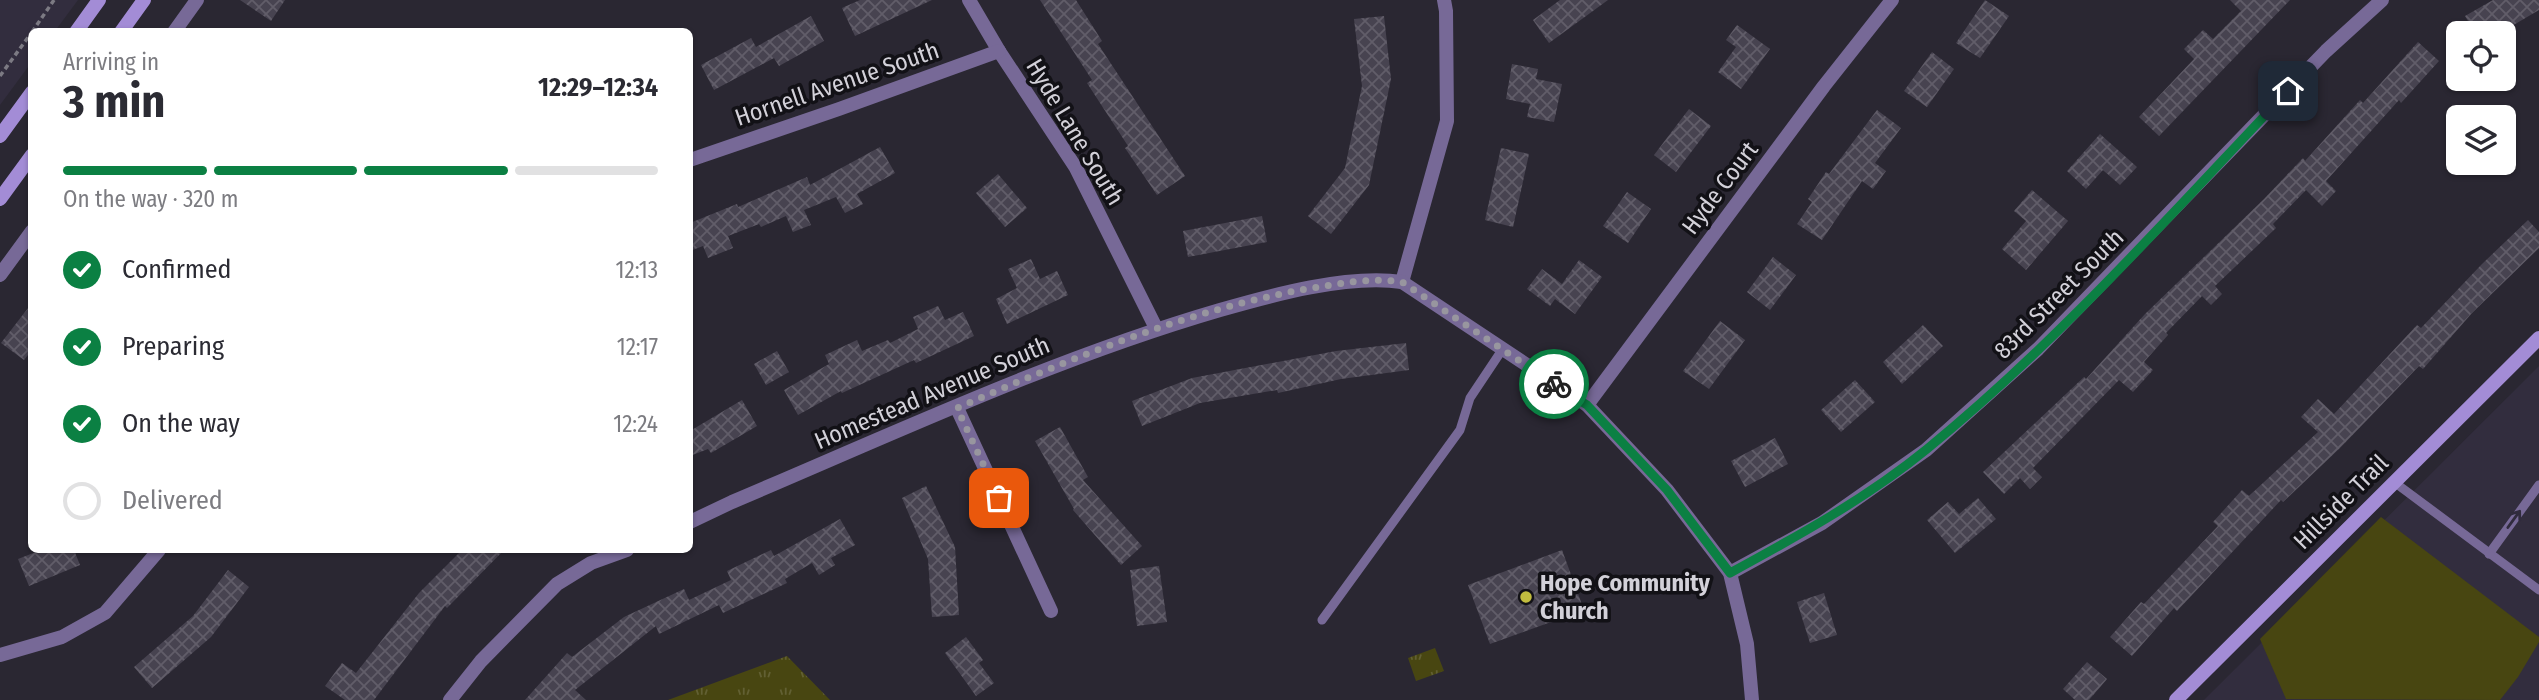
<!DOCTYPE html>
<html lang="en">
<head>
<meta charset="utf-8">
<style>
  :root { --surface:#fff; --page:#f2f2f3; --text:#2b2b33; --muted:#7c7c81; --line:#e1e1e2; --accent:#0b8043 }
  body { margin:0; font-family:"Fira Sans Condensed",sans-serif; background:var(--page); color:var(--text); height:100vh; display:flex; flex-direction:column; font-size:26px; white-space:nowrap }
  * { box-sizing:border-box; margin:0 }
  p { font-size:23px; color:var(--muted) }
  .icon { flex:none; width:38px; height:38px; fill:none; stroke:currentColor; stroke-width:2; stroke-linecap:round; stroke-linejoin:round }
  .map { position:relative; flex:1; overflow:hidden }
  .sheet { position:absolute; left:28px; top:28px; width:665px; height:525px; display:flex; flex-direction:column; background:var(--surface); border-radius:10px; box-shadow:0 2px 5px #0004 }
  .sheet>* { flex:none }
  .tools { position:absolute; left:2446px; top:21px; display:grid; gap:14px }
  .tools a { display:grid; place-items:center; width:70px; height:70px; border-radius:10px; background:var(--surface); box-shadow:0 2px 5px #0004; font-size:35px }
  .pin { position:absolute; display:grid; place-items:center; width:60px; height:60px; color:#fff; margin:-30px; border-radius:14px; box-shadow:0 4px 10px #0006 }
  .courier { position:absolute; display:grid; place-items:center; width:70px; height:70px; margin:-35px; border:5px solid #0b8043; border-radius:50%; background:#fff; color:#222; box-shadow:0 2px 9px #0007 }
  .headline em { font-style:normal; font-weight:700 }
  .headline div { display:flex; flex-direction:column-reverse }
  .headline { display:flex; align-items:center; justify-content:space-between; height:119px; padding:0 35px }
  h1 { font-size:46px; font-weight:700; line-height:52px }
  .bar { display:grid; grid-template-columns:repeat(4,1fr); gap:10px 7px; align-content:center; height:84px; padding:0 35px }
  .bar i { height:9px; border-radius:5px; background:var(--line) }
  .bar .active { background:var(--accent) }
  .bar p { grid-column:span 4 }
  ol { padding:0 35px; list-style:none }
  li { display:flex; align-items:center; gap:21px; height:77px }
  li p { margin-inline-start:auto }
  li .icon { padding:7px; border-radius:50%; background:var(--accent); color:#fff; stroke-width:4 }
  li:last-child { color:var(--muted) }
  li i { width:38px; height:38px; border:4px solid var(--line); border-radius:50% }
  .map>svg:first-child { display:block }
  .built { fill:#322d3e }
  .grass { fill:#484611 }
  .park { fill:url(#park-tufts) }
  .building { fill:url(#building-cross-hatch) }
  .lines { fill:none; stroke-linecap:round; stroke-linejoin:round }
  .path { stroke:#7c7a83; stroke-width:3.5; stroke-dasharray:5 3.5; stroke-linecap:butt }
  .lane { stroke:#776997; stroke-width:9 }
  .street { stroke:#776997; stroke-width:14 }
  .secondary { stroke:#a38cd6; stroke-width:14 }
  .oneway { stroke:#302b3d }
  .done { stroke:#98969f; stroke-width:7; stroke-dasharray:0 12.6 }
  .route { stroke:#0b8043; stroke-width:9 }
  .poi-dot { fill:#c2bd3f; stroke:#121116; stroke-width:2.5 }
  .labels { text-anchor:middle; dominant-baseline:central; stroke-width:7; stroke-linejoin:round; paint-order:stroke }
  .street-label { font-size:24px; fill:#d3d1d9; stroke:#121116 }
  .poi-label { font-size:24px; font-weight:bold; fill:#d3d1d9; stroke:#121116; text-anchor:start }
</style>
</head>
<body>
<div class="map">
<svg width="2539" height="700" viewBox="0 0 2539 700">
  <defs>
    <pattern id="park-tufts" width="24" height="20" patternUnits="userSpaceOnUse" patternTransform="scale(1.75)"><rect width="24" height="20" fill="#484611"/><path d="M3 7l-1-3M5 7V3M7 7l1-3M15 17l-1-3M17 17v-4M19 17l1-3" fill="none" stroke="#626033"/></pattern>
    <pattern id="building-cross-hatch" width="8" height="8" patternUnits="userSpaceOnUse" patternTransform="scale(1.75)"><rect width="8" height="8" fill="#474350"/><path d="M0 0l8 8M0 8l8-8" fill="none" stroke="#615d69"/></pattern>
  </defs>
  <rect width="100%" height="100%" fill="#2a2732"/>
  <g class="built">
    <path d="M 0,0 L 78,0 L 55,31 L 32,32 L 31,63 L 0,105 Z"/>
    <path d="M 2539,366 L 2539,700 L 2204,700 Z"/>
  </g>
  <path class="grass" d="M 2381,517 L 2539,637 L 2539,642 L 2518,677 L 2500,700 L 2286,699 L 2260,639 Z"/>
  <g class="park">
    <path d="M 1435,648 L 1444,671 L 1416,681 L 1408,658 Z"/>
    <path d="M 787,656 L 830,700 L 668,700 Z"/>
  </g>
  <g class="building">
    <path d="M 240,0 L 285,0 L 271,21 Z"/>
    <path d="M 860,0 L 932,0 L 855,36 L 842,8 Z"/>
    <path d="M 1040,0 L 1076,0 L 1102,41 L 1098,44 L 1185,176 L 1157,195 L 1125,148 L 1128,146 L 1087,83 L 1092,80 Z"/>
    <path d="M 1560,0 L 1608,0 L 1549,43 L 1533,20 Z"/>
    <path d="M 1985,0 L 2009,16 L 1980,58 L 1956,43 Z"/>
    <path d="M 2230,0 L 2290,0 L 2159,136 L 2139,117 L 2194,59 L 2184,49 L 2203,30 L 2213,39 L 2241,11 Z"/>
    <path d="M 2493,0 L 2539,0 L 2539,10 L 2500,33 L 2475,33 L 2465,16 Z"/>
    <path d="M 811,16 L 824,41 L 779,66 L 774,58 L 714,90 L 701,65 L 751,38 L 756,47 Z"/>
    <path d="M 1384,16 L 1391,79 L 1369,185 L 1331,234 L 1308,216 L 1345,168 L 1362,86 L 1354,19 Z"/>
    <path d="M 1737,25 L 1770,49 L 1741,89 L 1718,72 L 1736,47 L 1726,40 Z"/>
    <path d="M 2418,42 L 2439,61 L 2401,103 L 2399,100 L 2326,181 L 2336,191 L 2322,206 L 2306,190 L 2273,224 L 2276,228 L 2215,286 L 2222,294 L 2211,305 L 2202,296 L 2166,333 L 2168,335 L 2144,362 L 2153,370 L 2133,392 L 2119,380 L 2033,468 L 2042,477 L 2030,489 L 2020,478 L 2004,494 L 1983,472 L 2084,377 L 2086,379 L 2145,314 L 2264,199 L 2303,158 L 2305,161 L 2360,100 L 2363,103 Z"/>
    <path d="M 1932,52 L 1954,69 L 1927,107 L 1904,91 Z"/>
    <path d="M 1512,64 L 1538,69 L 1536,79 L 1562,84 L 1554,122 L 1527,117 L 1530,104 L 1506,99 Z"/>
    <path d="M 1689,109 L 1711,126 L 1676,172 L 1654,155 Z"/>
    <path d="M 1877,110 L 1901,128 L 1875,163 L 1886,171 L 1873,189 L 1862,181 L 1822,240 L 1797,224 L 1812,202 L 1808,199 L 1826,172 L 1829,174 Z"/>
    <path d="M 2100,134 L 2137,167 L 2120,185 L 2103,170 L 2086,189 L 2067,171 Z"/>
    <path d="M 880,147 L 895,173 L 857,194 L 863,204 L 845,213 L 836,197 L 804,210 L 811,225 L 793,232 L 786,216 L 761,227 L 759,224 L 728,236 L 733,248 L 708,258 L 703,246 L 690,251 L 690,223 L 737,204 L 738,207 L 807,177 L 810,185 Z"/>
    <path d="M 1501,148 L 1529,154 L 1513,227 L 1485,220 Z"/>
    <path d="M 998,174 L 1027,208 L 1005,227 L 976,193 Z"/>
    <path d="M 2032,190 L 2068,221 L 2026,270 L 2002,249 L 2026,221 L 2014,211 Z"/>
    <path d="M 1627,192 L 1651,209 L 1628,243 L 1603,226 Z"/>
    <path d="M 1262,216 L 1267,242 L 1188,257 L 1183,231 Z"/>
    <path d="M 2528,220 L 2539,232 L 2539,248 L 2472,313 L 2423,369 L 2419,366 L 2341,447 L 2283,502 L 2281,500 L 2177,611 L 2174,608 L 2132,656 L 2110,637 L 2141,602 L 2144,604 L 2218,526 L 2213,522 L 2242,490 L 2249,496 L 2318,432 L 2301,417 L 2318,399 L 2334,414 L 2417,325 L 2421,328 L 2482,264 Z"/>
    <path d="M 1773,257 L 1796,275 L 1770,310 L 1747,292 Z"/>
    <path d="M 1031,259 L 1040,279 L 1057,271 L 1068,295 L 1007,324 L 996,299 L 1017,288 L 1008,269 Z"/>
    <path d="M 1579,260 L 1602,277 L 1575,314 L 1555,299 L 1550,306 L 1527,289 L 1542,269 L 1562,284 Z"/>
    <path d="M 32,303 L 32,350 L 24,360 L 1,343 Z"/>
    <path d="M 938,306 L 945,320 L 963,312 L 974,336 L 916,363 L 914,360 L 842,393 L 841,391 L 798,415 L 784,390 L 829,364 L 825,355 L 857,340 L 862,351 L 888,340 L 890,343 L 918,329 L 913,317 Z"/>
    <path d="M 1720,321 L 1745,340 L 1709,389 L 1683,371 Z"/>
    <path d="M 1923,325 L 1943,346 L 1902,384 L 1883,362 Z"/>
    <path d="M 1406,343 L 1409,370 L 1341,379 L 1278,393 L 1277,390 L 1200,403 L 1142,426 L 1132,401 L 1192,378 L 1336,351 Z"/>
    <path d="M 777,351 L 789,372 L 766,385 L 754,364 Z"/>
    <path d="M 1855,380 L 1875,402 L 1841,432 L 1821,410 Z"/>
    <path d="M 742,400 L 757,426 L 711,453 L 708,449 L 690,456 L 690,431 Z"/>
    <path d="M 1060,427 L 1088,477 L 1083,480 L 1142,546 L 1121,565 L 1073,510 L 1074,509 L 1035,441 Z"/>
    <path d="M 1775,438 L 1788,464 L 1745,487 L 1731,461 Z"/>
    <path d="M 926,486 L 955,547 L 959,615 L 932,617 L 928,559 L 902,498 Z"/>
    <path d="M 1978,498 L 1996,519 L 1955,553 L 1927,520 L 1948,502 L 1959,514 Z"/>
    <path d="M 840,519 L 855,545 L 831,558 L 835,565 L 819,575 L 812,563 L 785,579 L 787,583 L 723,613 L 719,605 L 659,634 L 656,626 L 575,690 L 586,700 L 525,700 L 567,653 L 572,657 L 624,617 L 684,589 L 689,600 L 731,580 L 727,571 L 771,550 L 774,556 Z"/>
    <path d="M 41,550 L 74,550 L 80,565 L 29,586 L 18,559 Z"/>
    <path d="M 462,550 L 504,550 L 447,608 L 445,606 L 374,700 L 345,700 L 325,686 L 342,663 L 356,673 L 419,593 Z"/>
    <path d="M 1562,550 L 1584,610 L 1490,644 L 1468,585 Z"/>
    <path d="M 1159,566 L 1167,622 L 1137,626 L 1130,570 Z"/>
    <path d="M 228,570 L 249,587 L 211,637 L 152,688 L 134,667 L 193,616 Z"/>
    <path d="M 1824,593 L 1837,635 L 1810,643 L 1797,602 Z"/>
    <path d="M 966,637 L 983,660 L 979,663 L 994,683 L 976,696 L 945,653 Z"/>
    <path d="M 2087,662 L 2107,679 L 2089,700 L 2075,700 L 2063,689 Z"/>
  </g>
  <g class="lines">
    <g class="path">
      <path d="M 32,32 L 54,0"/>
      <path d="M 0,76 L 32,32"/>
    </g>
    <g class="lane">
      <path d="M 2394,482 L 2539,590"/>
      <path d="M 2489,554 L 2539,485"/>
      <path d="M 1322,620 L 1460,430 L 1470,398 L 1502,350"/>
    </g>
    <g class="street">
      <path d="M 969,0 L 999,51 L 1076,168 L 1156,328"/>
      <path d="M 174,32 L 197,0"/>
      <path d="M 690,160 L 839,109 L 999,51"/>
      <path d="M 0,275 L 32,231"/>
      <path d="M 1402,282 L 1447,121 L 1446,11 L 1444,0"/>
      <path d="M 1587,405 L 1824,86 L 1892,0"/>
      <path d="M 957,408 L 1051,611"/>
      <path d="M 690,522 L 732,502 C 893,434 1052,359 1220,310 C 1272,295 1348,274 1402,282 L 1587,405 L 1667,490 L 1730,573 L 1747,644 L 1752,700"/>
      <path d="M 1730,573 L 1822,523 L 1926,450 L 2038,349 L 2326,51 L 2382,0"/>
      <path d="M 0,655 L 62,637 L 105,613 L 159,550"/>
      <path d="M 450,700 L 481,661 L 557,584 L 591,563 L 627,550"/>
    </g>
    <g class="secondary">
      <path d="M 76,32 L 99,0"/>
      <path d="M 121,32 L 144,0"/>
      <path d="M 0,136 L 32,92"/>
      <path d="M 0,199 L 32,155"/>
      <path d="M 2176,700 L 2539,338"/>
    </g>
  </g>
  <defs><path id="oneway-shaft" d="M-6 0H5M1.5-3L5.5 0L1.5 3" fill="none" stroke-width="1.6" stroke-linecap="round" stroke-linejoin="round" transform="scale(1.75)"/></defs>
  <use class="oneway" href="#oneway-shaft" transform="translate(2514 519) rotate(-54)"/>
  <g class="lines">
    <path class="done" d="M 999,498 L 957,408 C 1070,359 1185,311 1306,289 C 1338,284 1370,277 1402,282 L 1554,384"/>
    <path class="route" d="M 1554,384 L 1587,405 L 1667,490 L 1730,573 C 1798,536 1867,498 1927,449 C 2058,342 2172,213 2288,91"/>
  </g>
  <circle class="poi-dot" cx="1526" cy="597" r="7"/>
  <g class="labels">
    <g class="street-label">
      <text transform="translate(837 84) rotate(-19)">Hornell Avenue South</text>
      <text transform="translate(1075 132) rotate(59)">Hyde Lane South</text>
      <text transform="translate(1720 188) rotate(-53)">Hyde Court</text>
      <text transform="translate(2059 294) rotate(-45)">83rd Street South</text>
      <text transform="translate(932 393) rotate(-23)">Homestead Avenue South</text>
      <text transform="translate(2341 502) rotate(-45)">Hillside Trail</text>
    </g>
    <g class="poi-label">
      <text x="1540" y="583">Hope Community<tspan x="1540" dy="28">Church</tspan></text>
    </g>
  </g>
</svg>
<div class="tools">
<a><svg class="icon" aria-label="locate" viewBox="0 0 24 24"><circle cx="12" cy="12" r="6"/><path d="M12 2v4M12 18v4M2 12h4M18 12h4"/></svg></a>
<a><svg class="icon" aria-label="layers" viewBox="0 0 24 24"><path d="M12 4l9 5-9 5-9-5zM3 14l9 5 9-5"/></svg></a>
</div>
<div class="pin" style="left:999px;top:498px;background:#ea580c"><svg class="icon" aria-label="bag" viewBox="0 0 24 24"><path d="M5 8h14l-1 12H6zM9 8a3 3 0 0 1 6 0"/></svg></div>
<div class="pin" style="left:2288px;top:91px;background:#1f2937"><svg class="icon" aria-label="home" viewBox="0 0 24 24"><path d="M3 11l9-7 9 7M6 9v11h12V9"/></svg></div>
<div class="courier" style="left:1554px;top:384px"><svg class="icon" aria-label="bike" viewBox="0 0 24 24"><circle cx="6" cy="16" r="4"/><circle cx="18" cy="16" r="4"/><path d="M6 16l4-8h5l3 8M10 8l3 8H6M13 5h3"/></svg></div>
<section class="sheet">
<div class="headline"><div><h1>3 min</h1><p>Arriving in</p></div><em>12:29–12:34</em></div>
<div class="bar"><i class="active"></i><i class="active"></i><i class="active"></i><i></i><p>On the way · 320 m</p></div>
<ol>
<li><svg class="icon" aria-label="check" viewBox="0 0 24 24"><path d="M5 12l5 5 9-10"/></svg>Confirmed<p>12:13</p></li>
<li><svg class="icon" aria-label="check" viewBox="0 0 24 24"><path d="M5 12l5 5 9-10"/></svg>Preparing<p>12:17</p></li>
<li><svg class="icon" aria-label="check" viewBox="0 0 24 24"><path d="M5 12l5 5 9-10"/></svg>On the way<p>12:24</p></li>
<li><i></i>Delivered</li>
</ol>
</section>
</div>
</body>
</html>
